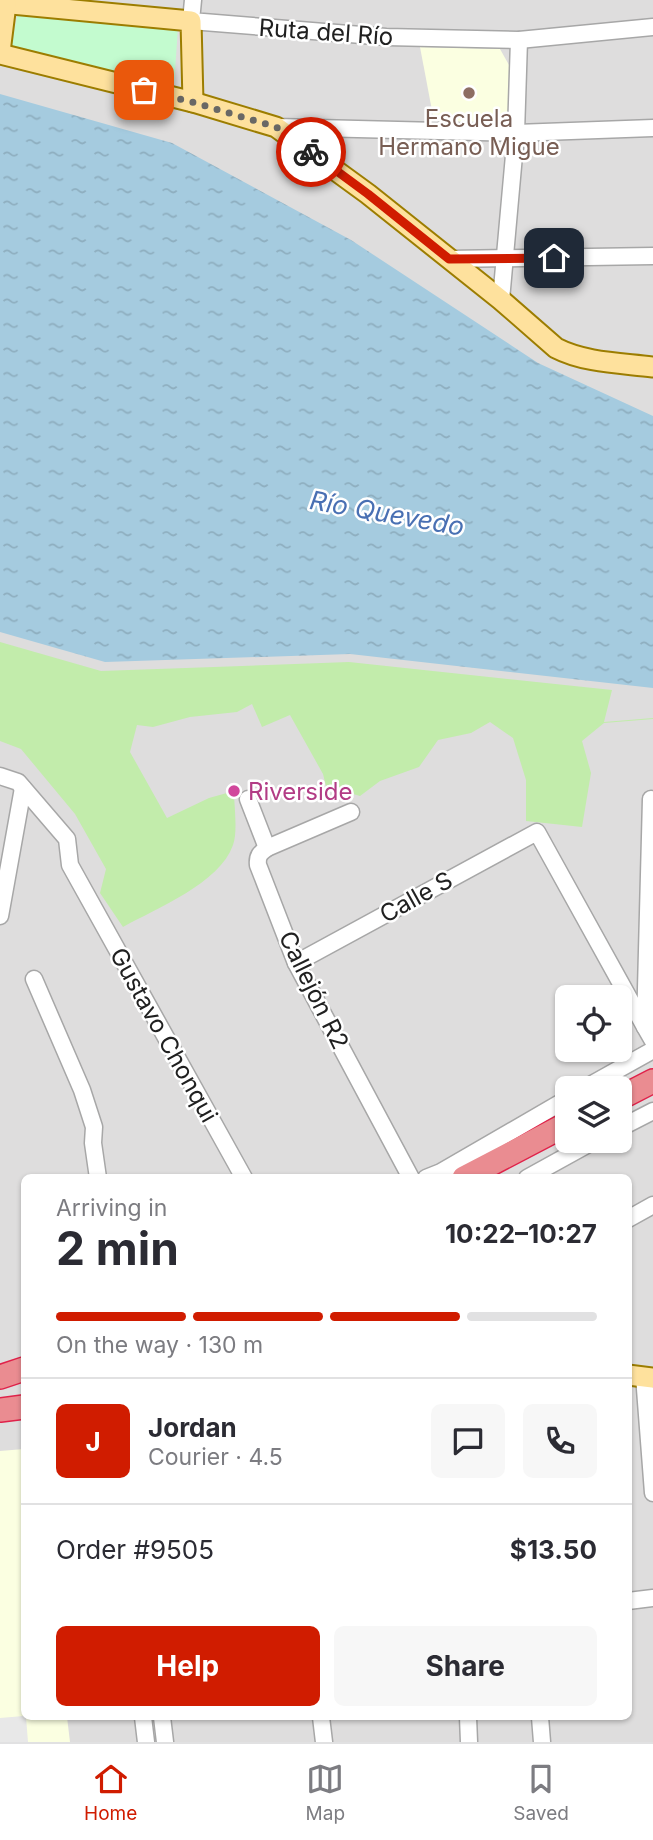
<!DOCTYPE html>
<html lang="en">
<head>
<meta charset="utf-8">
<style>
  :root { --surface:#fff; --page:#f7f7f7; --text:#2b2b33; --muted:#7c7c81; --line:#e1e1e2; --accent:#d01c00 }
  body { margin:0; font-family:Inter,sans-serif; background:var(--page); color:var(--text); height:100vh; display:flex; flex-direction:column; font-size:26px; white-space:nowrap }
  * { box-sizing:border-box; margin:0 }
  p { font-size:23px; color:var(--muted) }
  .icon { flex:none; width:38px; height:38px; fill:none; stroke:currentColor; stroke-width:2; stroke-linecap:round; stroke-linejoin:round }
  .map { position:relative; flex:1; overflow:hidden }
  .details { position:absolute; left:21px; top:1174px; width:611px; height:546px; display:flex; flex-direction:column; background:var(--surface); border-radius:10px; box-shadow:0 2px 5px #0004 }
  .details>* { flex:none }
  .fabs { position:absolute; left:555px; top:985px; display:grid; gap:14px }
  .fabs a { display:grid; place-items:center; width:77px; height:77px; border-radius:10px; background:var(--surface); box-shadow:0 2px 5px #0004; font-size:35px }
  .pin { position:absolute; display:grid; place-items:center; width:60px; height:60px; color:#fff; margin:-30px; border-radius:14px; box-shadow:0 4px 10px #0006 }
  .courier { position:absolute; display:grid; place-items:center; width:70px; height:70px; margin:-35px; border:5px solid #d01c00; border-radius:50%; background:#fff; color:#222; box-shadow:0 2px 9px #0007 }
  .head em { font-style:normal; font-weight:700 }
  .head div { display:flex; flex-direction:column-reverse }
  .head { display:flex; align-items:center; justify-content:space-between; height:119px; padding:0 35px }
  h1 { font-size:46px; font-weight:700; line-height:52px }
  .bar { display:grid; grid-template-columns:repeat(4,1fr); gap:10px 7px; align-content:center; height:84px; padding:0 35px }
  .bar i { height:9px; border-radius:5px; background:var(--line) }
  .bar .current { background:var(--accent) }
  .bar p { grid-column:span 4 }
  .line { display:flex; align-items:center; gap:18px; padding:0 35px; border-top:2px solid var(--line) }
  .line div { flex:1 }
  .round { display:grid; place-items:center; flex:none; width:74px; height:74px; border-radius:10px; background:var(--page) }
  .button { display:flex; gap:14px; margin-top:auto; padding:14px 35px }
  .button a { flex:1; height:80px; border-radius:10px; background:var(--accent); color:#fff; font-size:28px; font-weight:700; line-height:80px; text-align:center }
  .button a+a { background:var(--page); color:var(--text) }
  .dock { display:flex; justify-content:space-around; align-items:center; height:98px; border-top:2px solid var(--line); background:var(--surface); font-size:19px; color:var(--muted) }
  .dock a { display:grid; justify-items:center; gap:4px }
  .dock .current { color:var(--accent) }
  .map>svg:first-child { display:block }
  .residential { fill:#dedddd; fill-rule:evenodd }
  .education { fill:#fbffe1 }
  .grass { fill:#c2ecab }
  .park { fill:#c3fbcf }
  .parking { fill:#e8e8e8 }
  .water { fill:url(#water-ripples) }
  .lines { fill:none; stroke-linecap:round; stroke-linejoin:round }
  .minor-casing { stroke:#a7a7a7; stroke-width:19 }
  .major-casing { stroke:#9c7d00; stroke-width:23 }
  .highway-casing { stroke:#e0224a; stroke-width:26 }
  .minor { stroke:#fff; stroke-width:16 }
  .major { stroke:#fee19d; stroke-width:19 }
  .highway { stroke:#ea8c91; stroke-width:23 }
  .done { stroke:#696865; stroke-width:7; stroke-dasharray:0 12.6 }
  .route { stroke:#d01c00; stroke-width:9 }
  .education-dot { fill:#8d6e63; stroke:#fff; stroke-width:2.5 }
  .hotel-dot { fill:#d1479c; stroke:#fff; stroke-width:2.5 }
  .labels { text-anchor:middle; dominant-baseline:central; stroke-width:5; stroke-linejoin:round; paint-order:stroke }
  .street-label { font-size:24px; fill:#202020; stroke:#fff }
  .education-label { font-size:24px; fill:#785e54; stroke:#fff }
  .hotel-label { font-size:24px; fill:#b23c85; stroke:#fff; text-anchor:start }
  .water-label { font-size:26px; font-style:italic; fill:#4970b3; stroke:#fff }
</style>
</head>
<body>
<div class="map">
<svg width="653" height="1742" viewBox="0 0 653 1742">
  <defs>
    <pattern id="water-ripples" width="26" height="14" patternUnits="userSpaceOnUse" patternTransform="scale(1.75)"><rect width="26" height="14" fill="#a5cbdf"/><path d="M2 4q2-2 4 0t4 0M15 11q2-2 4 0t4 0" fill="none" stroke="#8eaebf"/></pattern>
  </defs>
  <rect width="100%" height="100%" fill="#f1efe6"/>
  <path class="residential" d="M 0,0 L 653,0 L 653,1742 L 0,1742 ZM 567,998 L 620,998 L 620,1050 L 567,1050 ZM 567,1088 L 620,1088 L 620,1141 L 567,1141 ZM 24,1178 L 628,1178 L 628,1717 L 24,1717 Z"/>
  <g class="education">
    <path d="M 420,47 L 500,49 L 509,65 L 508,122 L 434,121 Z"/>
    <path d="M 24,1449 L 24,1717 L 67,1717 L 70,1742 L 0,1742 L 0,1451 Z"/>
  </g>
  <path class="grass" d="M 0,642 L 101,671 L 349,662 L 612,690 L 604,722 L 653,718 L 653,719 L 604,723 L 582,741 L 591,773 L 582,827 L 526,821 L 526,780 L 513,738 L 490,722 L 471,733 L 438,740 L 419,767 L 380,781 L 360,796 L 326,786 L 323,774 L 290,715 L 262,727 L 252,704 L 237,712 L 190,717 L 153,727 L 137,725 L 130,752 L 167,818 L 209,798 L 234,791 C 234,805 238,831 233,845 C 220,883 157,908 123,927 L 100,893 L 106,869 L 75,814 L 21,749 L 0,741 Z"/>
  <path class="park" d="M 18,10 L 178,27 L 174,86 L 11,50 Z"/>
  <path class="parking" d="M 24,1716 L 26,1717 L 28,1742 L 0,1742 L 0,1718 Z"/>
  <path class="water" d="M 0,94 L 172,143 L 351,240 L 538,363 L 653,416 L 653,688 L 350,654 L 105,662 L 0,632 Z"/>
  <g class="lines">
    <defs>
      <g id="minor">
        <path d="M 193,0 L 191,21 L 386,37 L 519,40 L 653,27"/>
        <path d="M 276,127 L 516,133 L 653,128"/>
        <path d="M 449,259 L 653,256"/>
        <path d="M 501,300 L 516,133 L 519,40"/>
        <path d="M 0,776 L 18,782 L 67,839 L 70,865 L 244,1178"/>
        <path d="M 248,799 L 267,848 C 260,853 257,856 258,865 L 296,963 L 411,1178"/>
        <path d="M 651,799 L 645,1027 L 653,1041"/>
        <path d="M 267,848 L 351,812"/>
        <path d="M 0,916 L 23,788"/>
        <path d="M 296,963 L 537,832 L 645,1027"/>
        <path d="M 34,979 L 82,1090 L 94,1127 L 93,1143 L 98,1178"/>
        <path d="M 585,1088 L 653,1050"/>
        <path d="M 620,1128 L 653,1111"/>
        <path d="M 426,1178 L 441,1172 L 567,1099"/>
        <path d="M 527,1178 L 594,1141"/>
        <path d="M 628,1219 L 653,1205"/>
        <path d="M 644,1376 L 653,1493"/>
        <path d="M 628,1601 L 653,1598"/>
        <path d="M 143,1717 L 146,1742"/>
        <path d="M 162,1717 L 165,1742"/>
        <path d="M 321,1717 L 324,1742"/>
        <path d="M 468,1717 L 469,1742"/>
        <path d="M 540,1717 L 542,1742"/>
      </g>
      <g id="major">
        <path d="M 0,3 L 191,21 L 193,102"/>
        <path d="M 0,52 L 6,4"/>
        <path d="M 0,54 L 193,102 L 276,127 L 368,194 L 501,300 L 556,348 C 585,363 622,363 653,367"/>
        <path d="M 628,1375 L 653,1378"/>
      </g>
      <g id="highway">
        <path d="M 620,1098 L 653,1081"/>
        <path d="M 464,1178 L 567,1124"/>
        <path d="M 0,1377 L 24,1369"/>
        <path d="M 0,1410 L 24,1407"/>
      </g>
    </defs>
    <use href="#minor" class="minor-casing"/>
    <use href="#major" class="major-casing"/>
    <use href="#highway" class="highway-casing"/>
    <use href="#minor" class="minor"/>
    <use href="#major" class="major"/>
    <use href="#highway" class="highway"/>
  </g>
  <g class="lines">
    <path class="done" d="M 144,90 L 192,102 L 276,127 L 311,152"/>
    <path class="route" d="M 311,152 L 368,194 L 449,259 L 554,258"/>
  </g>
  <circle class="education-dot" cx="469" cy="93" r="7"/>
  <circle class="hotel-dot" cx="234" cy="791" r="7"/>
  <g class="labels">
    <g class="street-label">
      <text transform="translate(326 32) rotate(4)">Ruta del Río</text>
      <text transform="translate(416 897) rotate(-29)">Calle S</text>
      <text transform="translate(314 990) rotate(64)">Callejón R2</text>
      <text transform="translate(164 1035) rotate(61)">Gustavo Chonqui</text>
    </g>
    <g class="education-label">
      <text x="469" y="118">Escuela<tspan x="469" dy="28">Hermano Migue</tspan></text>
    </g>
    <g class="hotel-label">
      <text x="248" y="791">Riverside</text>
    </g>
    <g class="water-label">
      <text transform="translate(387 513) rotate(10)">Río Quevedo</text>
    </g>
  </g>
</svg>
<div class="fabs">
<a><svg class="icon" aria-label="locate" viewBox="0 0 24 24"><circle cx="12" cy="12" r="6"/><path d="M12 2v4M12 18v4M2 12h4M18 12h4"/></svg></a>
<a><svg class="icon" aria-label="layers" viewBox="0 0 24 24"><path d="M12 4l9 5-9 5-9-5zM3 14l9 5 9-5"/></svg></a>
</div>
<div class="pin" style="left:144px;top:90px;background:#ea580c"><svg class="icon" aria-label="bag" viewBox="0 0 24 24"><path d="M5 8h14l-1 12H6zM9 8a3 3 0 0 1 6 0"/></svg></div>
<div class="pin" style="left:554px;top:258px;background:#1f2937"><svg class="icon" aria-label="home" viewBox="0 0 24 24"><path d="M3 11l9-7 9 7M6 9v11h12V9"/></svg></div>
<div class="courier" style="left:311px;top:152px"><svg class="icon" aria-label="bike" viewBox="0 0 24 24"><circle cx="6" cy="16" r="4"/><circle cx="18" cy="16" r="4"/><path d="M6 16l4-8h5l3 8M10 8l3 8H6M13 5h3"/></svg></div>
<section class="details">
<div class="head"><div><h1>2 min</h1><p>Arriving in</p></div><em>10:22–10:27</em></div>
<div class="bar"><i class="current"></i><i class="current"></i><i class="current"></i><i></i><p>On the way · 130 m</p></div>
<div class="line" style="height:126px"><b class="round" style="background:var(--accent);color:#fff">J</b><div><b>Jordan</b><p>Courier · 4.5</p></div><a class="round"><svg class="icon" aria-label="chat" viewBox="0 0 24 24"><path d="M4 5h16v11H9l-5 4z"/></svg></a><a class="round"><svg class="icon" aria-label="phone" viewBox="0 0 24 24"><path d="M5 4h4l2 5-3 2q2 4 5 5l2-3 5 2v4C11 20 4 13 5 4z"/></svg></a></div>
<div class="line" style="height:91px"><div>Order #9505</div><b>$13.50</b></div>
<div class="button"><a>Help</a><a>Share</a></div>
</section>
</div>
<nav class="dock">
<a class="current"><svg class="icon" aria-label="home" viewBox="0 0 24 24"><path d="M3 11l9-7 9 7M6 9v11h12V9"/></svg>Home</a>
<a><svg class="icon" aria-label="map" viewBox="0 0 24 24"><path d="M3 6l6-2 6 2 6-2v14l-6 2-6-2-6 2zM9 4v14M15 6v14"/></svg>Map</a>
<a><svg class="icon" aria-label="saved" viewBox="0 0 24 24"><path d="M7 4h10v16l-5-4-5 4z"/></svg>Saved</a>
</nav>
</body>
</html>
